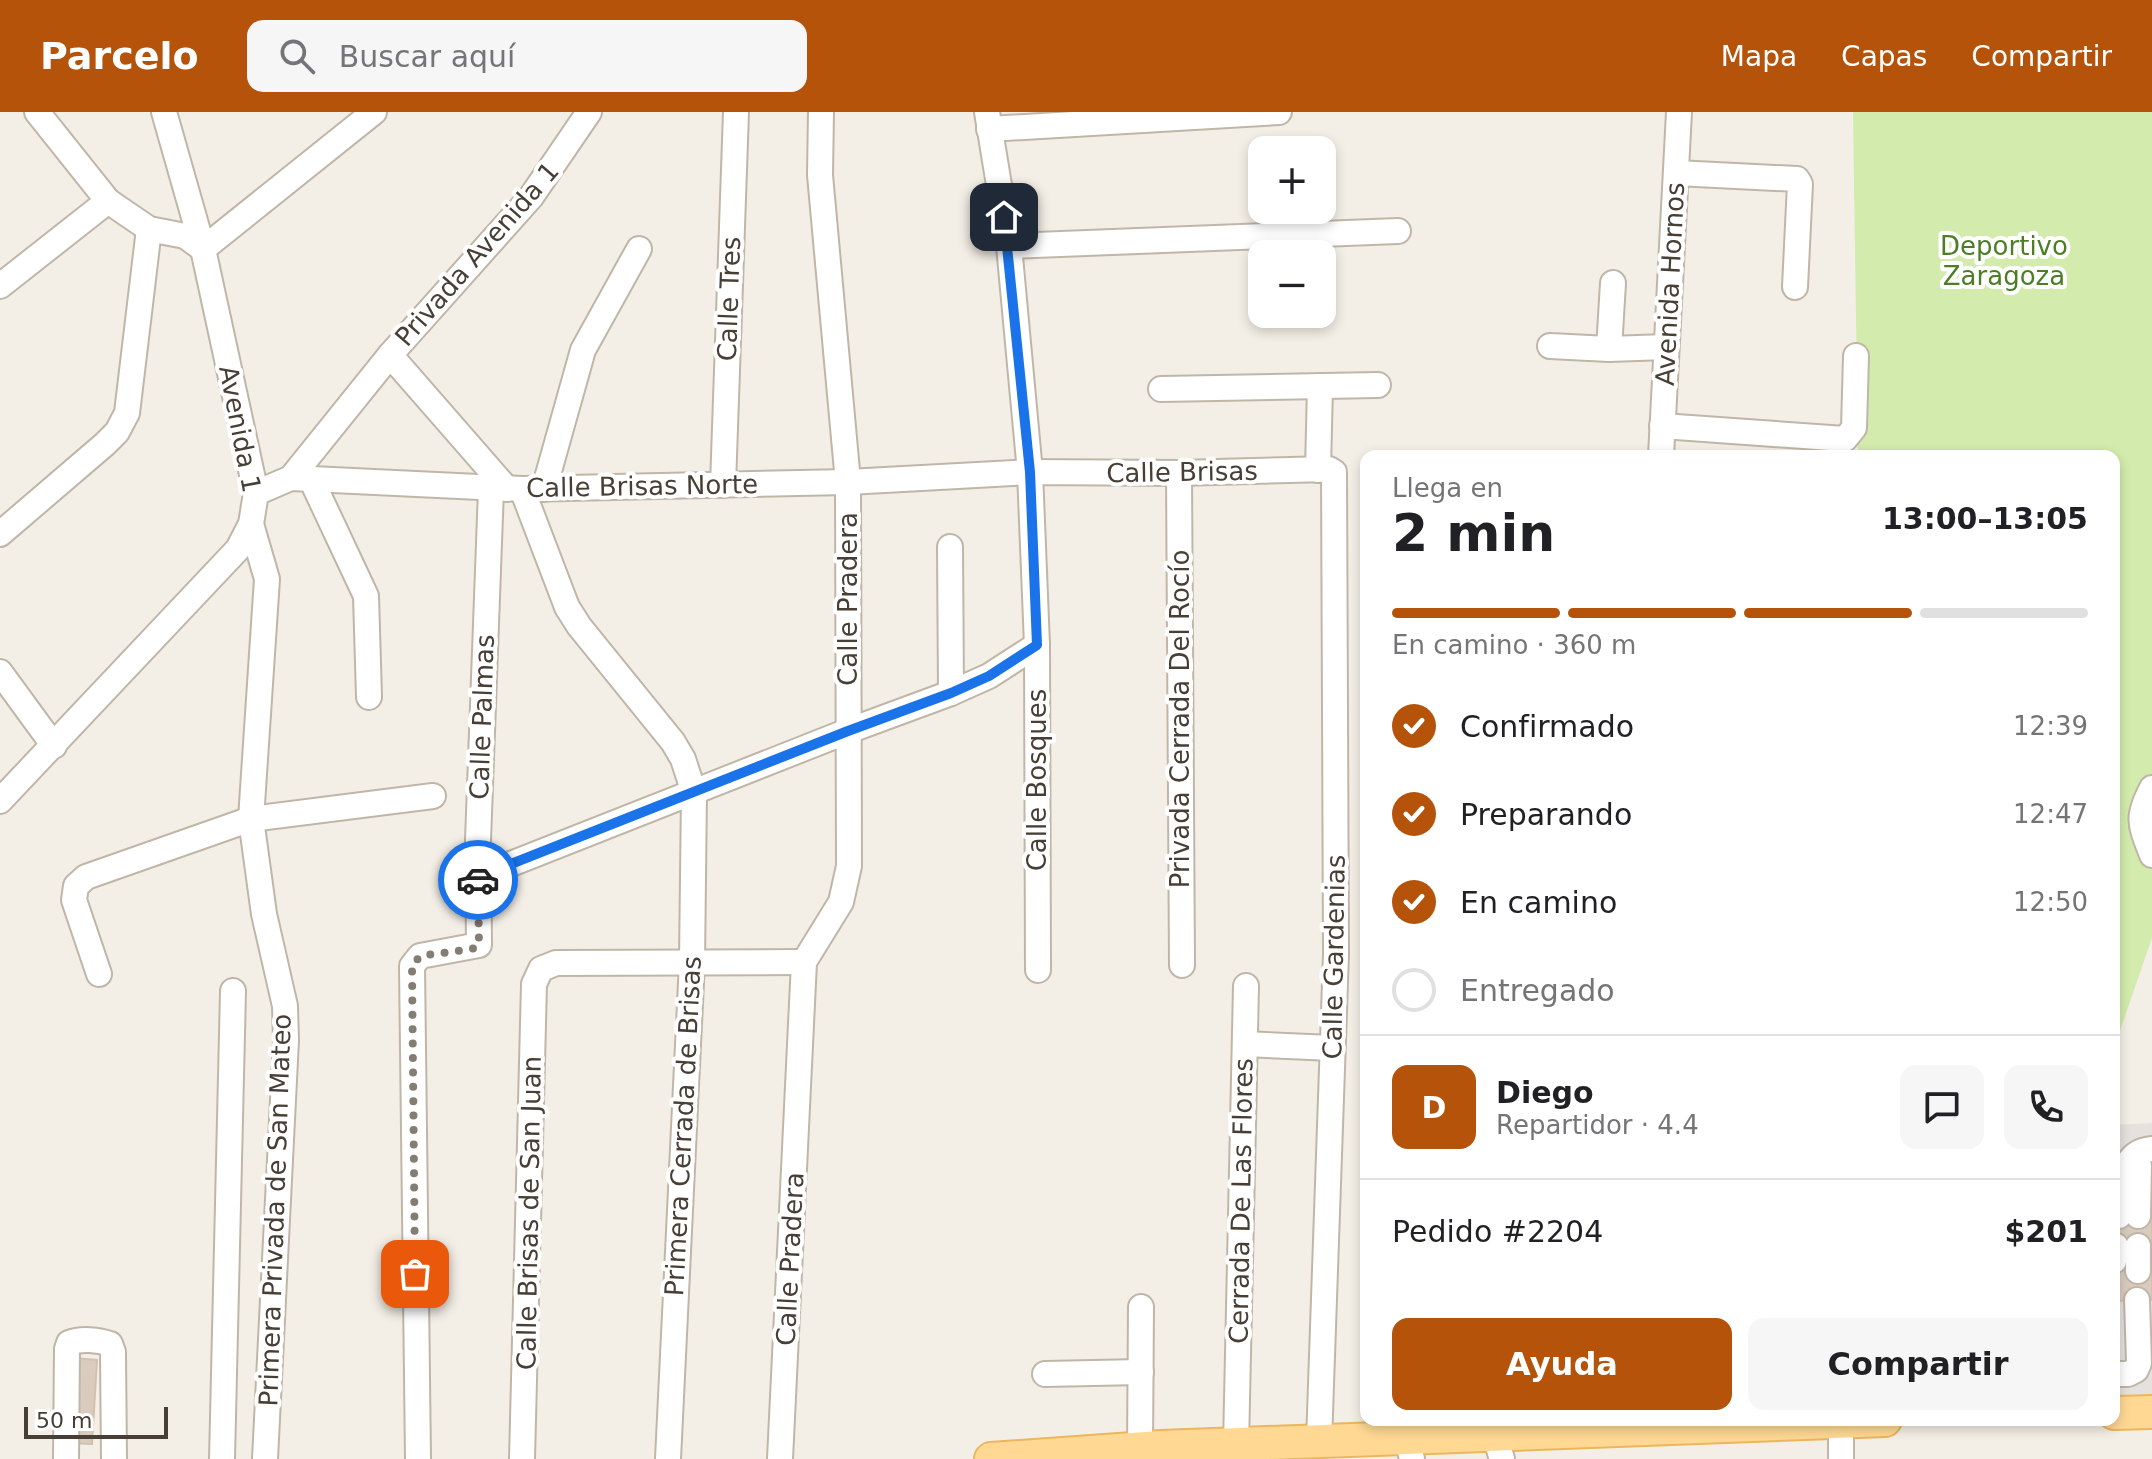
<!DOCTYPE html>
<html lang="es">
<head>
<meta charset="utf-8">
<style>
  :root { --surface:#fff; --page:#f6f6f6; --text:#202124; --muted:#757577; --line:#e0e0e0; --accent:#b45309 }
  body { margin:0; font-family:"DejaVu Sans",sans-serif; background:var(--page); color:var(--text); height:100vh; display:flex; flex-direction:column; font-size:30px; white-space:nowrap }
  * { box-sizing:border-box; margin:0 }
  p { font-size:26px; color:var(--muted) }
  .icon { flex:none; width:44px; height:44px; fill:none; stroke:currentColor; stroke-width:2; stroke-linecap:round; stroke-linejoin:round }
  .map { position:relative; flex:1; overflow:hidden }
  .sheet { position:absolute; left:1360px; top:338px; width:760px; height:976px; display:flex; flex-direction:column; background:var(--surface); border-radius:16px; box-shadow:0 4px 12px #0003 }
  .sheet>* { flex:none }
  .buttons { position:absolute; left:1248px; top:24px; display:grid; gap:16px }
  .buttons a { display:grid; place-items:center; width:88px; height:88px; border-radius:16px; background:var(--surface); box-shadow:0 4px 12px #0003; font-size:40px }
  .scale { position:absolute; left:24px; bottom:20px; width:144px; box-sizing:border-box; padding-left:8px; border:4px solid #473f35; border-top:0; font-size:22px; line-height:28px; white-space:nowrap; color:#473f35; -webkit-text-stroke:6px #fff; paint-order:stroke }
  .pin { position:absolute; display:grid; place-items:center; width:68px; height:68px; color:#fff; margin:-34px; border-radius:16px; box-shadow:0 4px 12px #0006 }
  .courier { position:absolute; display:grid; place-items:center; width:80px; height:80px; margin:-40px; border:6px solid #1a73e8; border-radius:50%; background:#fff; color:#222; box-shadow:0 2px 10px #0007 }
  .headline em { font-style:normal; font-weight:800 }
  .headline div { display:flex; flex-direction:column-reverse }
  .headline { display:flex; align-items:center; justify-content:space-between; height:136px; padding:0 32px }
  h1 { font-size:52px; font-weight:800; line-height:60px }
  .bar { display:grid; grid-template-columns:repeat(4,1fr); gap:12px 8px; align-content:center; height:96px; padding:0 32px }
  .bar i { height:10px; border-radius:6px; background:var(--line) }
  .bar .selected { background:var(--accent) }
  .bar p { grid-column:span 4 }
  .line { display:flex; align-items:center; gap:20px; padding:0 32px; border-top:2px solid var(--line) }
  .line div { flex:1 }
  .round { display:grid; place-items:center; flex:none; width:84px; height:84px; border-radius:16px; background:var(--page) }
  ol { padding:0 32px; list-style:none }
  li { display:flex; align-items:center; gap:24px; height:88px }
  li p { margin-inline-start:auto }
  li .icon { padding:8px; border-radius:50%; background:var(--accent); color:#fff; stroke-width:4 }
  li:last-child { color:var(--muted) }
  li i { width:44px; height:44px; border:4px solid var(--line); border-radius:50% }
  .cta { display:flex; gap:16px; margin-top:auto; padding:16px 32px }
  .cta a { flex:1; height:92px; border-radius:16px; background:var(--accent); color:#fff; font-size:32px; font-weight:800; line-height:92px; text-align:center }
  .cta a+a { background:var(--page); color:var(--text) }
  header { display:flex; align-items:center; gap:48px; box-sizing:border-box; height:112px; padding:0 40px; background:var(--accent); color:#fff }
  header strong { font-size:38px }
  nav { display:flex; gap:44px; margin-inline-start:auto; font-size:28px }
  .search { width:560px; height:72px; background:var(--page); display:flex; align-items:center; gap:20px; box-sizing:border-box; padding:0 28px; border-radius:16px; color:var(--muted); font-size:30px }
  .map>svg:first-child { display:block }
  .green { fill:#d3ebac }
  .parking { fill:#e5e2de }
  .building { fill:#d9ccbe; stroke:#d2c1ad; stroke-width:2 }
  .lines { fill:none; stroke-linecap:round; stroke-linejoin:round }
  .minor-casing { stroke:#c0b6a8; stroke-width:28 }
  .major-casing { stroke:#ebb65d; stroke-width:36 }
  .minor { stroke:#fff; stroke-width:24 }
  .major { stroke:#ffd894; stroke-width:32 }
  .done { stroke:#847d73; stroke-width:8; stroke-dasharray:0 14.4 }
  .route { stroke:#1a73e8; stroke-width:10 }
  .labels { text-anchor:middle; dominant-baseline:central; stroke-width:8; stroke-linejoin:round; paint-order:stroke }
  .park-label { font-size:26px; fill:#4d7d24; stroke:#fff }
  .street-label { font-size:26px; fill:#473f35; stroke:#fff }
</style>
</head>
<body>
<header>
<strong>Parcelo</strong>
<div class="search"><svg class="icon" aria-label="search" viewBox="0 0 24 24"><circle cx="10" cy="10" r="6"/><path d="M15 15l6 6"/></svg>Buscar aquí</div>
<nav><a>Mapa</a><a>Capas</a><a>Compartir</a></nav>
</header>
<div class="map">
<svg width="2152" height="1347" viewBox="0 0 2152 1347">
  <rect width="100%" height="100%" fill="#f4efe6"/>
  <path class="green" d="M 1853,0 L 2152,0 L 2152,826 L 2114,936 L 2114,344 L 1858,344 Z"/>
  <path class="parking" d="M 2152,1011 L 2152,1282 L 2114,1283 L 2114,1013 Z"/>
  <g class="building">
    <path d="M 2152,1103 L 2152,1133 L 2114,1134 L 2114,1104 Z"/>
    <path d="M 2152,1158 L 2152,1188 L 2114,1189 L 2114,1159 Z"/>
    <path d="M 73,1246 L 97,1248 L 92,1332 L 69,1331 Z"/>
  </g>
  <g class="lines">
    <defs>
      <g id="minor">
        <path d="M 37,0 L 108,89 L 149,117 L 185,124 L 203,137 L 374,0"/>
        <path d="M 987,0 L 1009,134 L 1030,360 L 1037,533 L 1038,858"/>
        <path d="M 989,17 L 1279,0"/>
        <path d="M 1676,61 L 1797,67 L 1800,72 L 1795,175"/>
        <path d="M 1009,134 L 1398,119"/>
        <path d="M 0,174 L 108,89"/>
        <path d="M 1550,234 L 1609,237 L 1666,235"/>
        <path d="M 1609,237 L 1613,171"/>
        <path d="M 390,243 L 507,377"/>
        <path d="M 1161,277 L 1378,273"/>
        <path d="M 1662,314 L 1845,327 L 1854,316 L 1856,244"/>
        <path d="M 1661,344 L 1679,0"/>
        <path d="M 1318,358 L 1320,274"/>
        <path d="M 1179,361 L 1182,853"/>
        <path d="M 291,366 L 390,243 L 531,85 L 589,0"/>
        <path d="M 312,369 L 366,484 L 369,585"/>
        <path d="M 723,373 L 736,0"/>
        <path d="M 522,377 L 567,495 L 579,514 L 673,630 L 683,647 L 694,681 L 692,850 L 668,1347"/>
        <path d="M 544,377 L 583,238 L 639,137"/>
        <path d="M 256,381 L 291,366 L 522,377 L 848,370 L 1030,360 L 1179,361 L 1329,357 L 1334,360 L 1336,842 L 1319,1330"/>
        <path d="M 251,412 L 267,467 L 251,707 L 264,802 L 285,894 L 286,928 L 265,1347"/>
        <path d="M 0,422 L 105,332 L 117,320 L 127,301 L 149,117"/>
        <path d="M 950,435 L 951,581"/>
        <path d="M 0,560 L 54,634"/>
        <path d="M 2152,676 C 2136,706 2140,712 2152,743"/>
        <path d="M 0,689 L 238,437 L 251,412 L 256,381 L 203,137 L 164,0"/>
        <path d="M 478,765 L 848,619 L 951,581 L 989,564 L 1037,533"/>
        <path d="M 99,862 L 74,788 L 76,774 L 86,765 L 251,707 L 433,684"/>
        <path d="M 1245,932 L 1332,936"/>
        <path d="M 2119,1104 C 2122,1078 2118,1040 2152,1037"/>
        <path d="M 2138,1104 L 2139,1054"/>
        <path d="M 2114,1149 L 2116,1134"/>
        <path d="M 2138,1159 L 2138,1134"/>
        <path d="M 1045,1262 L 1141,1260"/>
        <path d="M 2114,1262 L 2128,1262 L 2136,1258 L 2139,1251 L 2137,1188"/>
        <path d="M 1494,1322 L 1502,1347"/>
        <path d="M 1407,1327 L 1412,1347"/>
        <path d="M 1236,1334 L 1246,874"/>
        <path d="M 1140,1337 L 1141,1195"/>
        <path d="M 66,1347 L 67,1237 L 69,1231 C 81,1226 99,1228 110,1232 L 113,1240 L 114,1347"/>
        <path d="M 222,1347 L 233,879"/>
        <path d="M 418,1347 L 412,854 L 420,844 L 479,833 L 478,728 L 491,377"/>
        <path d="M 522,1347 L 534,872 L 541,857 L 556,851 L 804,850"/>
        <path d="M 780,1347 L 804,850 L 841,790 L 849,754 L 848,370 L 820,63 L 821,0"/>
        <path d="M 1841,1347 L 1841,1308"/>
      </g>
      <g id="major">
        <path d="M 2114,1301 L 2152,1300"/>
        <path d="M 991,1347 L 1161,1335 L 1885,1308"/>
      </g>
    </defs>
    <use href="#minor" class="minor-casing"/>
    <use href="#major" class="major-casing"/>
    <use href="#minor" class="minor"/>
    <use href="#major" class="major"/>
  </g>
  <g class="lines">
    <path class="done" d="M 415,1162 L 412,854 L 420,844 L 472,837 L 479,833 L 478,768"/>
    <path class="route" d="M 478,768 L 478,765 L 848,619 L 951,581 L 989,564 L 1037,533 L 1030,360 L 1004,105"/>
  </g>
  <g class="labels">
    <g class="park-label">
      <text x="2004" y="134">Deportivo<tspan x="2004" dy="30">Zaragoza</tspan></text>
    </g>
    <g class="street-label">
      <text transform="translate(477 142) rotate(-49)">Privada Avenida 1</text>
      <text transform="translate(1670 172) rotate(-87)">Avenida Hornos</text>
      <text transform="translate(729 187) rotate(-88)">Calle Tres</text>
      <text transform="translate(240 317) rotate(79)">Avenida 1</text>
      <text transform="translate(1182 360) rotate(-1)">Calle Brisas</text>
      <text transform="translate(642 374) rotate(-1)">Calle Brisas Norte</text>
      <text transform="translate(848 487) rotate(-90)">Calle Pradera</text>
      <text transform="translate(482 605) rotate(-88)">Calle Palmas</text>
      <text transform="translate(1180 607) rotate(-90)">Privada Cerrada Del Rocío</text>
      <text transform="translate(1037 668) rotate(-90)">Calle Bosques</text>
      <text transform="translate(1334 845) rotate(-89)">Calle Gardenias</text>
      <text transform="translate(683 1014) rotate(-87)">Primera Cerrada de Brisas</text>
      <text transform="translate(1241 1089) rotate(-89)">Cerrada De Las Flores</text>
      <text transform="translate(275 1098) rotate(-88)">Primera Privada de San Mateo</text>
      <text transform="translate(529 1101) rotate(-89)">Calle Brisas de San Juan</text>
      <text transform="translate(790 1147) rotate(-87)">Calle Pradera</text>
    </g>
  </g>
</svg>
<div class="buttons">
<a>+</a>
<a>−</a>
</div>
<div class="scale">50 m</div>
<div class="pin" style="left:415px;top:1162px;background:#ea580c"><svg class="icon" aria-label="bag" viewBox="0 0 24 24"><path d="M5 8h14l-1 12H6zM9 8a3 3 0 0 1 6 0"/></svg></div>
<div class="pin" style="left:1004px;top:105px;background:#1f2937"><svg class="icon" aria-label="home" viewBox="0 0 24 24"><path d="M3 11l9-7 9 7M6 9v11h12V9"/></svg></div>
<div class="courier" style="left:478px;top:768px"><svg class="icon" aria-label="car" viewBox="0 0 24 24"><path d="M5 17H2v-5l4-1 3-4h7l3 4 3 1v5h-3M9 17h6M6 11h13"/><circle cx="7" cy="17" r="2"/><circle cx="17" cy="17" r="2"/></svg></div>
<section class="sheet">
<div class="headline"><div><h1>2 min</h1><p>Llega en</p></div><em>13:00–13:05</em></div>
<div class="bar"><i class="selected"></i><i class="selected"></i><i class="selected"></i><i></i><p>En camino · 360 m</p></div>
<ol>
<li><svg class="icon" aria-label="check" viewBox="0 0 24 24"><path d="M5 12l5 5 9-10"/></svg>Confirmado<p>12:39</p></li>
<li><svg class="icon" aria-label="check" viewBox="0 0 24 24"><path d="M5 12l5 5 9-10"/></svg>Preparando<p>12:47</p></li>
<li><svg class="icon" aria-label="check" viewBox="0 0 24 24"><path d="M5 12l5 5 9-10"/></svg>En camino<p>12:50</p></li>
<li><i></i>Entregado</li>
</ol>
<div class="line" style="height:144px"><b class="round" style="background:var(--accent);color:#fff">D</b><div><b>Diego</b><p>Repartidor · 4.4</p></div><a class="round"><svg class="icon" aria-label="chat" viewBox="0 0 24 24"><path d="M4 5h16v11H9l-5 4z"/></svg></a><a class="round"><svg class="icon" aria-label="phone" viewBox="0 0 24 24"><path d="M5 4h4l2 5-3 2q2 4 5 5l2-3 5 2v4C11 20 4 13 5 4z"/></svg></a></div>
<div class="line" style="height:104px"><div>Pedido #2204</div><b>$201</b></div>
<div class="cta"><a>Ayuda</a><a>Compartir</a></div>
</section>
</div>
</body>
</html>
